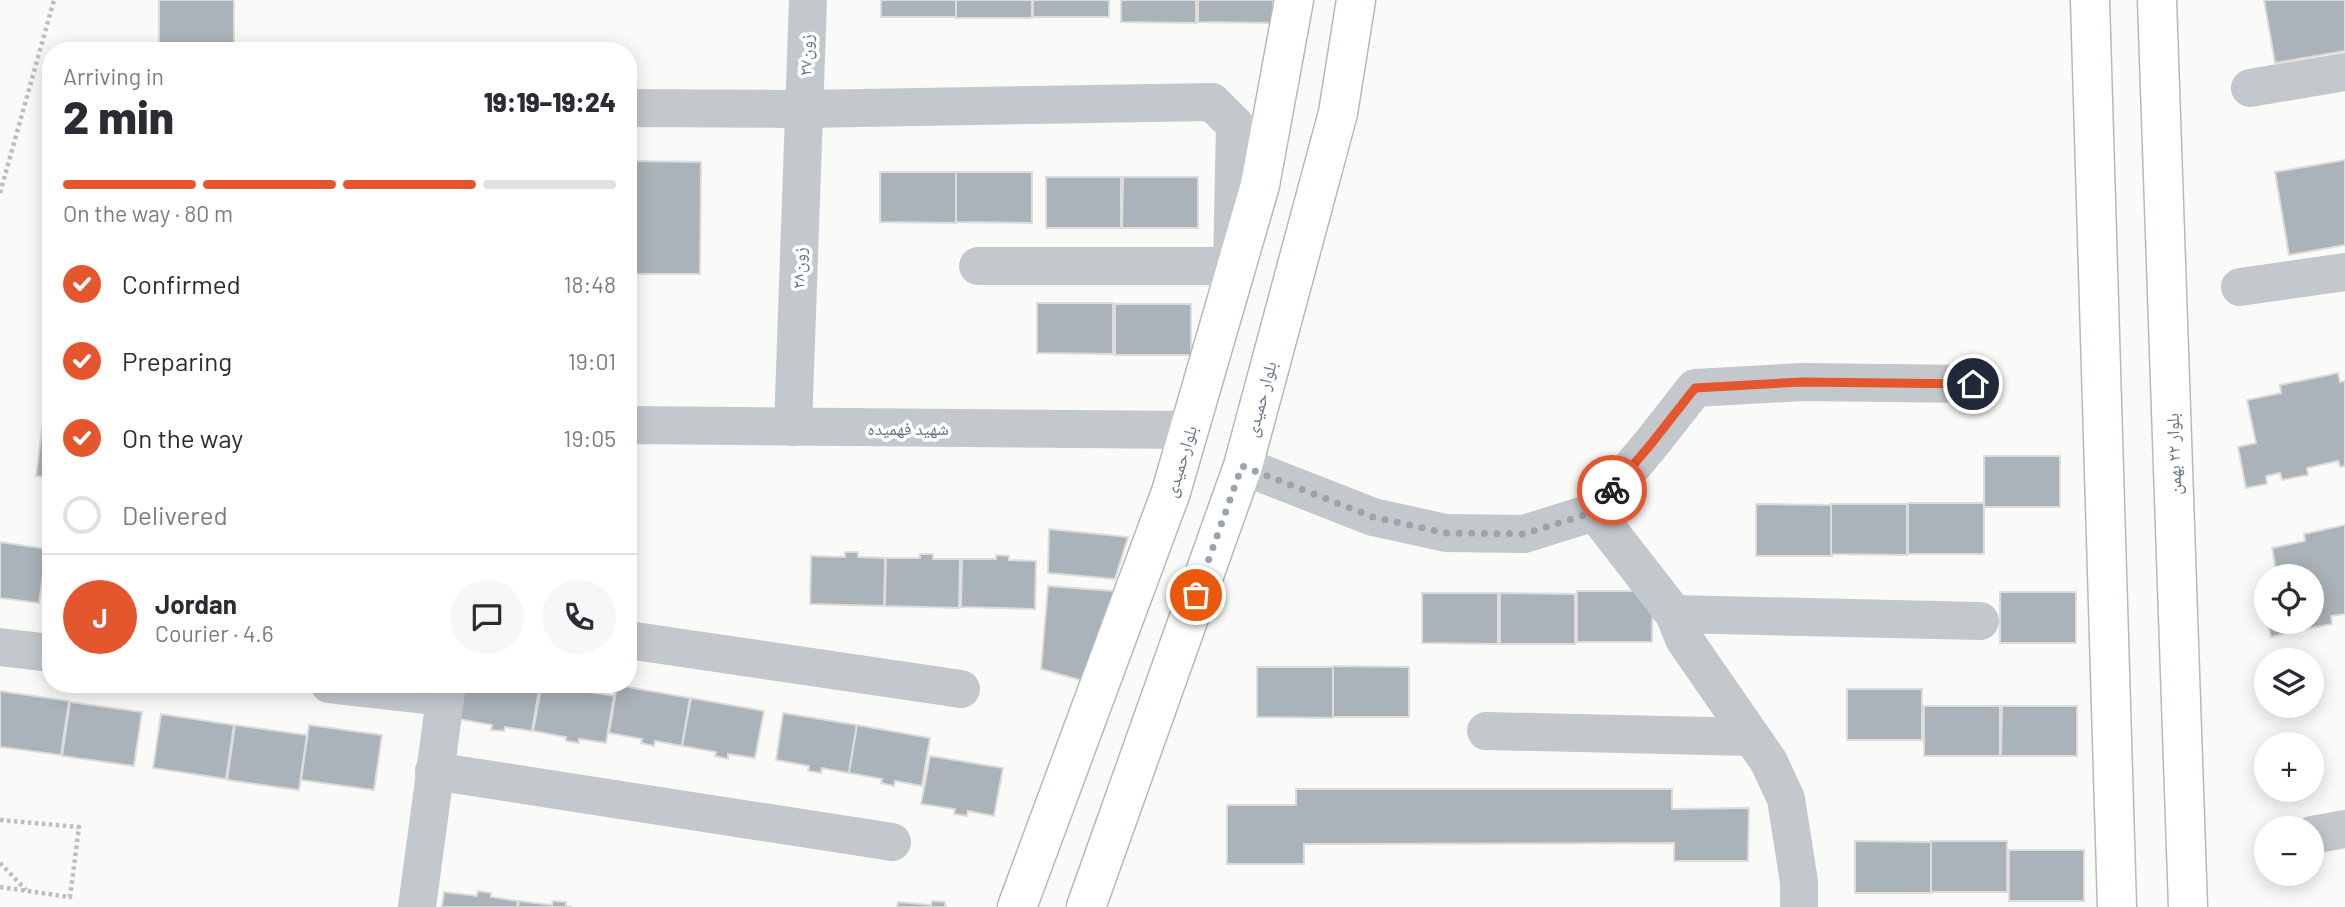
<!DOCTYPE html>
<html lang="en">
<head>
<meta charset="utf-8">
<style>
  :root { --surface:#fff; --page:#f7f7f7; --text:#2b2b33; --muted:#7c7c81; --line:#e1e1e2; --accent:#e4572e }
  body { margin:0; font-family:Barlow,"Noto Naskh Arabic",sans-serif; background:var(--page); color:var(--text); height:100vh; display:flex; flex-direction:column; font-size:26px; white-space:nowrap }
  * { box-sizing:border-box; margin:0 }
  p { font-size:23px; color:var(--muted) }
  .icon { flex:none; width:38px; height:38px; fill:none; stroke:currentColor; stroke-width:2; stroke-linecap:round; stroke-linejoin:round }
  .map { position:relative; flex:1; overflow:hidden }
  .sheet { position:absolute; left:42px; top:42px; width:595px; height:651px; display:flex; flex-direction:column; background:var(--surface); border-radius:28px; box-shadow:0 4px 18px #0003 }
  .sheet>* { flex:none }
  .buttons { position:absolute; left:2254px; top:564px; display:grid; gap:14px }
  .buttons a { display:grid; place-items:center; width:70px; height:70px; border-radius:50%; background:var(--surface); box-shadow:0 4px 18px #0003; font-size:35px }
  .pin { position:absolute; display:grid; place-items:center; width:60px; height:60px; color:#fff; margin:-30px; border:4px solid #fff; border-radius:50%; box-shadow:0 2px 7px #0007 }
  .courier { position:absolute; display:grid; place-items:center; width:70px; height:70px; margin:-35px; border:5px solid #e4572e; border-radius:50%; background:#fff; color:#222; box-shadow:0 2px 9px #0007 }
  .summary em { font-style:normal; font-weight:800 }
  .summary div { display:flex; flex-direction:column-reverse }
  .summary { display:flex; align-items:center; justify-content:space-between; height:119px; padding:0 21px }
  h1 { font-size:46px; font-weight:800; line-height:52px }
  .bar { display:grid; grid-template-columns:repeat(4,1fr); gap:10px 7px; align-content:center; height:84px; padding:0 21px }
  .bar i { height:9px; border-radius:5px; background:var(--line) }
  .bar .on { background:var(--accent) }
  .bar p { grid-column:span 4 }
  .line { display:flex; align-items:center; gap:18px; padding:0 21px; border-top:2px solid var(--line) }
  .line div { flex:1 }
  .round { display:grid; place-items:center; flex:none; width:74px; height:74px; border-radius:37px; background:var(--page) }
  ol { padding:0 21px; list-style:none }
  li { display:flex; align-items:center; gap:21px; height:77px }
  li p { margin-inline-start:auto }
  li .icon { padding:7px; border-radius:50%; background:var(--accent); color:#fff; stroke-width:4 }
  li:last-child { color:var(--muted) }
  li i { width:38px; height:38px; border:4px solid var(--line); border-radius:50% }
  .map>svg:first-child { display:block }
  .building { fill:#aab3b9; stroke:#dcdcda; stroke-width:2 }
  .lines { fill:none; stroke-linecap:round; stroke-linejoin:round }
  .secondary-casing { stroke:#b3babf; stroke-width:41 }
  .path { stroke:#bbbfc2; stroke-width:4.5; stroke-dasharray:3.5 3.5; stroke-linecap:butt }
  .street { stroke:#c3c8cc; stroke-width:38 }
  .secondary { stroke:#fff; stroke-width:38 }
  .done { stroke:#99a4ac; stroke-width:7; stroke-dasharray:0 12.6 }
  .route { stroke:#e4572e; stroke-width:9 }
  .labels { text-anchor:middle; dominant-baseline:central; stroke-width:7; stroke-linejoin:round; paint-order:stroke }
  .street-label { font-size:18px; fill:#657683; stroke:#fff }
</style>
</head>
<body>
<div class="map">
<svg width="2345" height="907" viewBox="0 0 2345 907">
  <rect width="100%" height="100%" fill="#fafaf8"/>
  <g class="building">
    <rect x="159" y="0" width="75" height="51"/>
    <rect x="881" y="0" width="76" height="17"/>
    <rect x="956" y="0" width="76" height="18"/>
    <rect x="1033" y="0" width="76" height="17"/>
    <path d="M 1121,0 L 1196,0 L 1196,23 L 1121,22 Z"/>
    <path d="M 1198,0 L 1273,0 L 1273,23 L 1198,22 Z"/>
    <path d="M 2264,0 L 2345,0 L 2345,51 L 2275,63 Z"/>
    <path d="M 2345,160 L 2345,245 L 2289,255 L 2275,172 Z"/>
    <path d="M 636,161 L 701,162 L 700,274 L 635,274 Z"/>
    <path d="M 880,172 L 956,172 L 956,223 L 880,222 Z"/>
    <path d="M 956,172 L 1032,172 L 1032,223 L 956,222 Z"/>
    <rect x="1046" y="177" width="75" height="51"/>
    <path d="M 1123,177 L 1198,177 L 1198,228 L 1122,228 Z"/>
    <path d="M 1037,303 L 1113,303 L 1113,354 L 1037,353 Z"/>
    <rect x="1115" y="304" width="76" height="51"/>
    <rect x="49" y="305" width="2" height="55"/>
    <path d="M 2338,373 L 2340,382 L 2345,381 L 2345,466 L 2340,467 L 2338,461 L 2307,468 L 2308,475 L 2282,480 L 2280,473 L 2266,476 L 2267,484 L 2246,488 L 2238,447 L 2256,443 L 2247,400 L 2281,393 L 2280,385 Z"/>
    <path d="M 43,422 L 51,423 L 51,478 L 36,476 Z"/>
    <rect x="1984" y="456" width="76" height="51"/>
    <rect x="1908" y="503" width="76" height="51"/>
    <path d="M 1756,504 L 1832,505 L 1832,556 L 1756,556 Z"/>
    <path d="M 1831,504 L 1907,504 L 1907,555 L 1831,554 Z"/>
    <path d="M 2345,525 L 2345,614 L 2331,616 L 2332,624 L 2306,629 L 2305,622 L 2290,624 L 2292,632 L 2271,637 L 2267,621 L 2312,621 L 2312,576 L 2277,576 L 2272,548 L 2305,541 L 2304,534 Z"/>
    <path d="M 1049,529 L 1128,537 L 1115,579 L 1048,573 Z"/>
    <path d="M 0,542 L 47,549 L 39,603 L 0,598 Z"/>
    <path d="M 845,552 L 858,552 L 858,557 L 885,558 L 884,606 L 810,604 L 811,556 L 845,557 Z"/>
    <path d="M 920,554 L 933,554 L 933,559 L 960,559 L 959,608 L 885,606 L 886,558 L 920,558 Z"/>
    <path d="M 996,555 L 1009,556 L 1009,560 L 1036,561 L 1035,609 L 961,607 L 962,559 L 996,559 Z"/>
    <path d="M 1048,586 L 1114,591 L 1087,682 L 1041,669 Z"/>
    <path d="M 1577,591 L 1653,591 L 1652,642 L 1577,642 Z"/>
    <rect x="2000" y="592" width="76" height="51"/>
    <path d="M 1422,593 L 1498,593 L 1498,644 L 1422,643 Z"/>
    <path d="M 1500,593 L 1575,594 L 1575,644 L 1500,644 Z"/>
    <path d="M 1333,666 L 1409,667 L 1409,717 L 1333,717 Z"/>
    <path d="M 1257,667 L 1333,667 L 1333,718 L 1257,717 Z"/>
    <path d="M 465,684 L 540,684 L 532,731 L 505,727 L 504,731 L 491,730 L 492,725 L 459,719 Z"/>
    <path d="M 542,684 L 614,696 L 606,743 L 579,739 L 579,743 L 566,741 L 566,737 L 533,731 Z"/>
    <path d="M 617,685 L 690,698 L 682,746 L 655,741 L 654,746 L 641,743 L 642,739 L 609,733 Z"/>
    <rect x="1847" y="689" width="75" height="51"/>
    <path d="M 0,691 L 69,701 L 61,755 L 0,747 Z"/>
    <path d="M 691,698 L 764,711 L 755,758 L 728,754 L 728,759 L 715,756 L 716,752 L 682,746 Z"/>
    <path d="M 70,702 L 142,712 L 134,766 L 62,756 Z"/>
    <rect x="1924" y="706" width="76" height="50"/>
    <path d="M 2002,706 L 2077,706 L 2077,756 L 2001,756 Z"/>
    <path d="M 783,713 L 857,725 L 849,773 L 822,768 L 821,773 L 808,771 L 809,766 L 776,760 Z"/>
    <path d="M 161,714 L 234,725 L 226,779 L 153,768 Z"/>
    <path d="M 235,725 L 307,735 L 299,790 L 227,780 Z"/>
    <path d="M 309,725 L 382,735 L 374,790 L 301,780 Z"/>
    <path d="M 857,725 L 930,738 L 922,786 L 895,781 L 894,786 L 881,783 L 882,779 L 849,773 Z"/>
    <path d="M 930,756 L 1003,768 L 994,816 L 968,811 L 967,816 L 954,814 L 955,809 L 921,804 Z"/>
    <path d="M 1296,789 L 1672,789 L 1672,809 L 1749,808 L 1748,861 L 1674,861 L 1674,843 L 1304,844 L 1304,864 L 1227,864 L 1227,805 L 1296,805 Z"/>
    <path d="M 1855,841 L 1931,842 L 1931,893 L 1855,893 Z"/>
    <rect x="1931" y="841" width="76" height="51"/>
    <rect x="2009" y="850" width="75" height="51"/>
    <path d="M 478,891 L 491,893 L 491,897 L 518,901 L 517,907 L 442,907 L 444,892 L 477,896 Z"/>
    <path d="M 519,901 L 552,905 L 553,901 L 566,902 L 566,906 L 572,907 L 518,907 Z"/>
    <path d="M 932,901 L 945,902 L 945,907 L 947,907 L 897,907 L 898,902 L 931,905 Z"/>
  </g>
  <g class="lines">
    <defs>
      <g id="secondary">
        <path d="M 2090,0 L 2117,907"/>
        <path d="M 2157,0 L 2188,907"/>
        <path d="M 1017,907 L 1171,492 L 1260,185 L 1294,0"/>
        <path d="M 1086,907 L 1243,466 L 1338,113 L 1356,0"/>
      </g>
    </defs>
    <use href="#secondary" class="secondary-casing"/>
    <g class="path">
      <path d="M 0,193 L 54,0"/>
      <path d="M 0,820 L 79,827 L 70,897 L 0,887"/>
      <path d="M 0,863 L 26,890"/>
    </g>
    <g class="street">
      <path d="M 2250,88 L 2345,72"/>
      <path d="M 628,108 L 803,109 L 1212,102 L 1235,125 L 1232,266 L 978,266"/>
      <path d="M 2240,287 L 2345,272"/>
      <path d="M 628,425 L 1189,430"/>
      <path d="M 793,427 L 808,0"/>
      <path d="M 1243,466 L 1373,517 L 1446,533 L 1524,534 L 1594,512 L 1651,444 L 1695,388 L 1802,382 L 1973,384"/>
      <path d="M 1594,511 L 1674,614 L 1684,639 L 1769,762 L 1786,799 L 1799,882 L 1799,907"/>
      <path d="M 1674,614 L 1980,621"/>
      <path d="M 628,640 L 961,689"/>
      <path d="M 0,647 L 51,653"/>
      <path d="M 329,684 L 445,697"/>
      <path d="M 1486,731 L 1751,737"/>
      <path d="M 434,771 L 892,842"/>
      <path d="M 2312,835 L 2345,829"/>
      <path d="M 417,907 L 447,684"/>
    </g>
    <use href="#secondary" class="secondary"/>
  </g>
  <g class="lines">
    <path class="done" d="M 1196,595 L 1242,466 L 1373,517 L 1446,533 L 1524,534 L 1594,512 L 1612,490"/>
    <path class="route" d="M 1612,490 L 1651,444 L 1695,388 L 1802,382 L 1973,384"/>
  </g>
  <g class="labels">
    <g class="street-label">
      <text transform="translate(805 55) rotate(-88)">زون۲۷</text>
      <text transform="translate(798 268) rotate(-88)">زون۲۸</text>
      <text transform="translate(1260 399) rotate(-75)">بلوار حمیدی</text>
      <text x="908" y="428">شهید فهمیده</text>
      <text transform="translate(2173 454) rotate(-92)">بلوار ۲۲ بهمن</text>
      <text transform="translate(1180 461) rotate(-73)">بلوارحمیدی</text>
    </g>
  </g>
</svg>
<div class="buttons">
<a><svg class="icon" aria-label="locate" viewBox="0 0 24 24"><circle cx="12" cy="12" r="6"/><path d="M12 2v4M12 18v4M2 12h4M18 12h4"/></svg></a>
<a><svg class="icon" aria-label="layers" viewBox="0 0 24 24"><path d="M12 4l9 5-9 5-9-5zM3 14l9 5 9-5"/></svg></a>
<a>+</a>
<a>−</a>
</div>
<div class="pin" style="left:1196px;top:595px;background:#ea580c"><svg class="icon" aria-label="bag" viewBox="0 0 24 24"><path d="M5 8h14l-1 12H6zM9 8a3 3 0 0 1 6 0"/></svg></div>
<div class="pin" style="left:1973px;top:384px;background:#1f2937"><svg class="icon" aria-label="home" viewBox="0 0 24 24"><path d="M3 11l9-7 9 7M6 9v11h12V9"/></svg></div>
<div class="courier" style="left:1612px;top:490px"><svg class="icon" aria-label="bike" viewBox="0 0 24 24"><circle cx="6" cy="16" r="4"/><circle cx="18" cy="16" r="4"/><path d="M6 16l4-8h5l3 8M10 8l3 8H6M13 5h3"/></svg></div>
<section class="sheet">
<div class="summary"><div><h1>2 min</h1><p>Arriving in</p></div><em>19:19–19:24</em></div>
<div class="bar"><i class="on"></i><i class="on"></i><i class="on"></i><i></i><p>On the way · 80 m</p></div>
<ol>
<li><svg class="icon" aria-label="check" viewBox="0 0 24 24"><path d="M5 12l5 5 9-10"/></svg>Confirmed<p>18:48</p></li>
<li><svg class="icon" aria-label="check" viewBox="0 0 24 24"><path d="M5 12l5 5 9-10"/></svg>Preparing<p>19:01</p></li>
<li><svg class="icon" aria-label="check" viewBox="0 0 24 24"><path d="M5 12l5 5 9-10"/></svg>On the way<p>19:05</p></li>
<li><i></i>Delivered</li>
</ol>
<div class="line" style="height:126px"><b class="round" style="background:var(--accent);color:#fff">J</b><div><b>Jordan</b><p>Courier · 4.6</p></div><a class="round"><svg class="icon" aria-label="chat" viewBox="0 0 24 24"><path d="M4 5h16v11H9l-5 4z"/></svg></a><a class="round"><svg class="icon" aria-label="phone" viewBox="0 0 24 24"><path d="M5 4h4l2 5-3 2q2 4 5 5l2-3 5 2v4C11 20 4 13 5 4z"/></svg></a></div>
</section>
</div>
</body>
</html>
